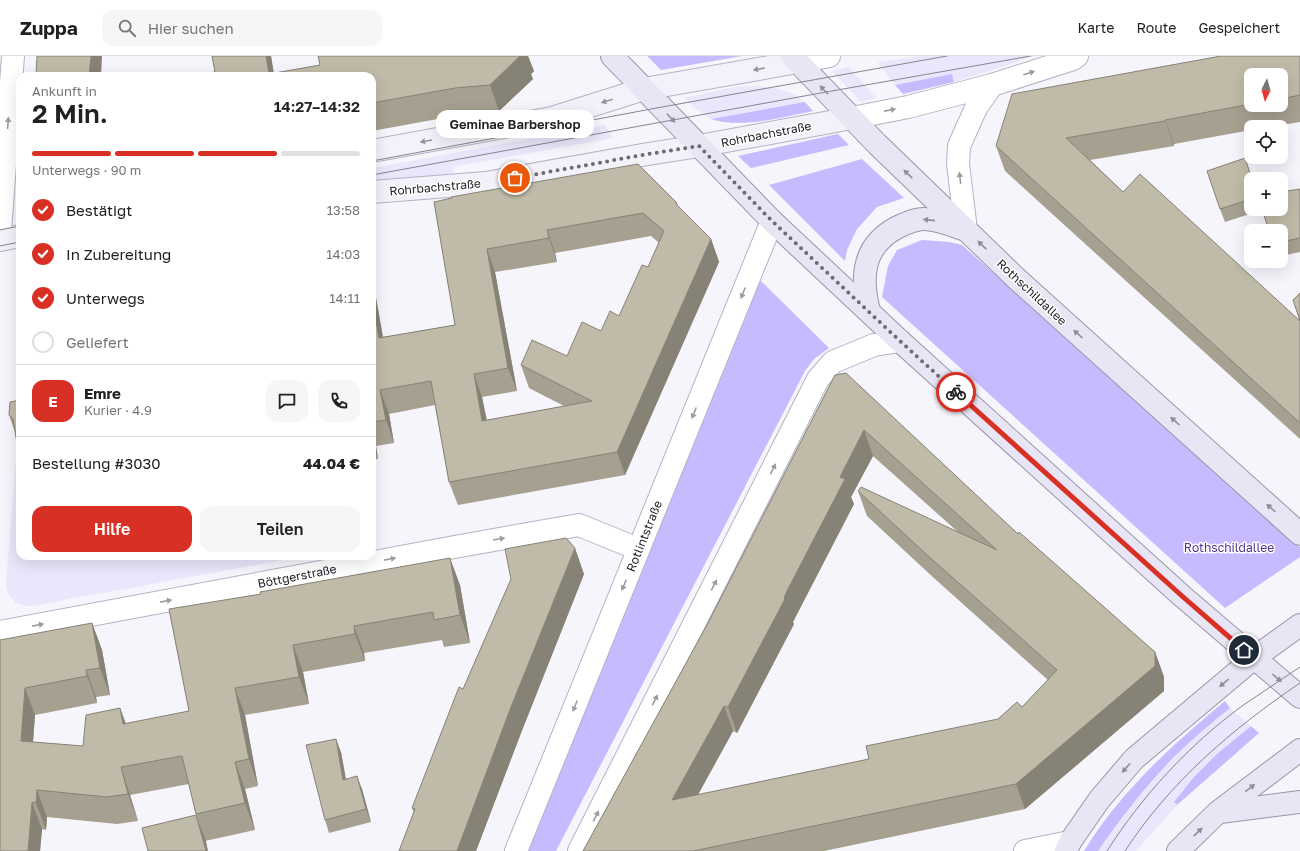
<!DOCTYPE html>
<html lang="de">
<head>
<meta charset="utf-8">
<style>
  :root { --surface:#fff; --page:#f6f6f6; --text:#202124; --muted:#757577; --line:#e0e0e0; --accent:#d93025 }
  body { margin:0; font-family:"Golos Text",sans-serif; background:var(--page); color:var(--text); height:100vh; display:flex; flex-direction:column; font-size:15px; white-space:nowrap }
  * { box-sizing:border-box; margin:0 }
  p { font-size:13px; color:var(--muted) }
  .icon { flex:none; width:22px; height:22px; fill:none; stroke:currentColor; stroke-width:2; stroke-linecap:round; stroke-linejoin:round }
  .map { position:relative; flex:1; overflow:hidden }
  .details { position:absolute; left:16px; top:16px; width:360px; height:488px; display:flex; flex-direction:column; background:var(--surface); border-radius:12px; box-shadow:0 4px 16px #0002 }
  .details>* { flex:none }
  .needle { width:26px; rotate:185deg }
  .buttons { position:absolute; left:1244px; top:12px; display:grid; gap:8px }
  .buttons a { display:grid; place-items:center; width:44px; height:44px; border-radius:8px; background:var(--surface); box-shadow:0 4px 16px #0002; font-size:20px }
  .pin { position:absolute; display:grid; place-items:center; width:34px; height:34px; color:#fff; margin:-17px; border:2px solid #fff; border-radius:50%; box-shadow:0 1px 4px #0007 }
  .courier { position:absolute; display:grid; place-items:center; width:40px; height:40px; margin:-20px; border:3px solid #d93025; border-radius:50%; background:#fff; color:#222; box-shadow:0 1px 5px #0007 }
  .bubble { position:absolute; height:28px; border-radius:12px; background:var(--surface); box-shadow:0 4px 16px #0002; font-size:13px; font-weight:600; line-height:28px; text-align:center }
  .headline em { font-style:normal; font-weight:600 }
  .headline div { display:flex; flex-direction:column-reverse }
  .headline { display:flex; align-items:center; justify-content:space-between; height:68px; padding:0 16px }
  h1 { font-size:26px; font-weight:600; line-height:30px }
  .bar { display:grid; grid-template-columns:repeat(4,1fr); gap:6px 4px; align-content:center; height:48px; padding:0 16px }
  .bar i { height:5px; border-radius:3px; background:var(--line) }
  .bar .selected { background:var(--accent) }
  .bar p { grid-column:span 4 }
  .line { display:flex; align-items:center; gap:10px; padding:0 16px; border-top:1px solid var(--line) }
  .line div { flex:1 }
  .round { display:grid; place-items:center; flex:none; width:42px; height:42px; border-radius:12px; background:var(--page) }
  ol { padding:0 16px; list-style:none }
  li { display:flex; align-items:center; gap:12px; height:44px }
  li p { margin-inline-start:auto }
  li .icon { padding:4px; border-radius:50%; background:var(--accent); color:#fff; stroke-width:4 }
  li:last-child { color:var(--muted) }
  li i { width:22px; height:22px; border:2px solid var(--line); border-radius:50% }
  .button { display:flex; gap:8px; margin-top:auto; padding:8px 16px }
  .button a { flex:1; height:46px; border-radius:12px; background:var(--accent); color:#fff; font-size:16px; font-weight:600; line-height:46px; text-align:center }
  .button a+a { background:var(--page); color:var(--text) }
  header { display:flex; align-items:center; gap:24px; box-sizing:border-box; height:56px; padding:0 20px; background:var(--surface); border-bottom:1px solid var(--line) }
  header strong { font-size:19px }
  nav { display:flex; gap:22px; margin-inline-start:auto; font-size:14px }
  .search { width:280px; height:36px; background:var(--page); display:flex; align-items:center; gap:10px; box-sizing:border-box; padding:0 14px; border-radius:12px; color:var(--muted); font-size:15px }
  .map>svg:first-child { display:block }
  .built { fill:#eae6fb }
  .green { fill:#c8baff }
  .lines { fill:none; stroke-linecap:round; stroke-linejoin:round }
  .street-casing { stroke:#b5b2c5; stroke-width:24 }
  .secondary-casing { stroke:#b5b2c5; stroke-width:24 }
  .primary-casing { stroke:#9995a8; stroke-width:24 }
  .street { stroke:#fff; stroke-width:22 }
  .secondary { stroke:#f3f2fa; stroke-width:22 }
  .primary { stroke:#e8e5f4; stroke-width:22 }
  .tram { stroke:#87868d; stroke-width:1 }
  .wall { fill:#a5a090; fill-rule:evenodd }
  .shaded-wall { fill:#868276 }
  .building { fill:#c0baa8; stroke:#868276; fill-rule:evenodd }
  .oneway { fill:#95949c }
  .oneway2 { fill:#9c9c9f }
  .oneway3 { fill:#8f8d99 }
  .done { stroke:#6d6c73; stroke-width:4; stroke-dasharray:0 7.2 }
  .route { stroke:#d93025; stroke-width:5 }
  .labels { text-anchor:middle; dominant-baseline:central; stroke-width:3; stroke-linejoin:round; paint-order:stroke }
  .street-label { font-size:12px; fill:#232229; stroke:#fff }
  .park-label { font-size:12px; fill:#513490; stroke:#fff }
</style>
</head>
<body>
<header>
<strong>Zuppa</strong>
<div class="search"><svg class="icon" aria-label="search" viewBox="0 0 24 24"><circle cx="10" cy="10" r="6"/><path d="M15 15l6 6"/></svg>Hier suchen</div>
<nav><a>Karte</a><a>Route</a><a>Gespeichert</a></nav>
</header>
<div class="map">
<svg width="1300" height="795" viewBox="0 0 1300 795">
  <rect width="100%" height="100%" fill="#f6f5fc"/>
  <g class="built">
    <path d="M 921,0 L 1032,0 L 1011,8 L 954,26 L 952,18 L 895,29 L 878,6 Z"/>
    <path d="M 849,11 L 876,42 L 861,46 L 832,15 Z"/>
    <path d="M 756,30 L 779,33 L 793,38 L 805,46 L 711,63 L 696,53 L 684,42 L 735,31 Z"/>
    <path d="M 605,69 L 613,82 L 453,111 L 454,120 L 372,124 L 372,112 Z"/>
    <path d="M 20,352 L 20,500 L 306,500 L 31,550 L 25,550 L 16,547 L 9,539 L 6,532 L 6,527 Z"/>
    <path d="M 1230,652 L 1251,670 L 1217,698 L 1194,721 L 1174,746 L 1177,749 L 1136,795 L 1098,795 L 1130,752 L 1154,723 L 1195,680 Z"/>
  </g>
  <g class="green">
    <path d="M 647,0 L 742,0 L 661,14 Z"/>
    <path d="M 952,18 L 954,26 L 903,38 L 895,29 Z"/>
    <path d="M 805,46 L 813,55 C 782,61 741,73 711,63 Z"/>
    <path d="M 838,78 L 849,89 L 751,112 L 738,100 Z"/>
    <path d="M 862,103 L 904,142 L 877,151 L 857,173 L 847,194 L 845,205 L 769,129 Z"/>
    <path d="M 922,184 L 949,186 L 962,189 L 1300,491 L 1300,501 L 1225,552 L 882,241 L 888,210 L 897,194 Z"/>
    <path d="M 757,221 L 829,292 L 814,303 L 805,315 L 556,795 L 525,795 Z"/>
    <path d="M 1225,645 L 1230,652 C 1210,668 1191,684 1173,702 C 1145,731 1121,762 1098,795 L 1084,795 C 1120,736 1172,689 1225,645 Z"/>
    <path d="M 1251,670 L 1259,677 L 1177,749 L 1174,746 L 1194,721 L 1217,698 Z"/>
  </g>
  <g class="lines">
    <defs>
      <g id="street">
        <path d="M 798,6 L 829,0"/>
        <path d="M 852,62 L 908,51 L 992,29 L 1073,3 L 1077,0"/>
        <path d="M 966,174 L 958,108 L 959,90 L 976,52 L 992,29"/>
        <path d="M 0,176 L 13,0"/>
        <path d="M 0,576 L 460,490 L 579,469 L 638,493"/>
        <path d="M 516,795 L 772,165"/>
        <path d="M 579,795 L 818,323 L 833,306 L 874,289 L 900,285"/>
        <path d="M 1025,795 L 1070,786"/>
      </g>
      <g id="secondary">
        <path d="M 372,95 L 552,62 L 644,33 L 798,6"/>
        <path d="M 372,136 L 486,127 L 648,98 L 699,90 L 852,62"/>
        <path d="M 0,184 L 20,180"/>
      </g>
      <g id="primary">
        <path d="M 612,0 L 772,165 L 900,285 L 1182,540 L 1300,641"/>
        <path d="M 792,0 L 877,88 L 1018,224 L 1300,478"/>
        <path d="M 869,255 C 860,220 863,189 898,171 C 906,167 915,163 924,163 C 937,163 951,169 963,173"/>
        <path d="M 1220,756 L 1300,746"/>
        <path d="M 1066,795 L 1070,786 L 1099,744 L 1134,703 L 1254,602 L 1300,569"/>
        <path d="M 1178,795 L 1218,756 L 1300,694"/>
      </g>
    </defs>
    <use href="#street" class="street-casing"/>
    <use href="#secondary" class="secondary-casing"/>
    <use href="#primary" class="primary-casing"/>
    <use href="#street" class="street"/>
    <use href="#secondary" class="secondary"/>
    <use href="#primary" class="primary"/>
    <g class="tram">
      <path d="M 372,105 L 662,51 L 947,0"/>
      <path d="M 372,119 L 826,36 L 1031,0"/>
      <path d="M 0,174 L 20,170"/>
      <path d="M 0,190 L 20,186"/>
      <path d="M 1107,795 C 1142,740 1189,689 1242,650 C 1261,637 1281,624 1300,611"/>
      <path d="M 1125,795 C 1170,726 1232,673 1300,627"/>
    </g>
  </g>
  <g class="wall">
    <path d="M 212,0 L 271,0 L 274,18 L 320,9 L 318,0 L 528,0 L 534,15 L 531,18 L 533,23 L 499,55 L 465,58 L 372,75 L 372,20 L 192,20 L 215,16 Z"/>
    <path d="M 1300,0 L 1300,66 L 1270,71 L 1251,71 L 1251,74 L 1174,88 L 1174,90 L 1090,104 L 1123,136 L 1300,265 L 1300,237 L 1300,383 L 1005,115 L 996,90 ZM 1251,19 L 1281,19 L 1281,49 L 1251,49 Z"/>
    <path d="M 1245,102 L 1252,123 L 1251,123 L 1251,153 L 1281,153 L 1300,133 L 1300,196 L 1281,200 L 1281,175 L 1262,154 L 1225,166 L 1220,153 Z"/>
    <path d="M 434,146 L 677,147 L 678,150 L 711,183 L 719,206 L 625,419 L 458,449 L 449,426 L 435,349 L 389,358 L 394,387 L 376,390 L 378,403 L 372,404 L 372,219 L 383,281 L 455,269 ZM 651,180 L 659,187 L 648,211 L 619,260 L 601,275 L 567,300 L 521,309 L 529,332 L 564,350 L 487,364 L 482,341 L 517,335 L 495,216 L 557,206 L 555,197 Z"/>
    <path d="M 835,319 L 1155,596 L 1164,621 L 1164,635 L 1025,753 L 824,795 L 583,795 L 708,567 ZM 873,400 L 958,476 L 858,435 L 867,460 L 935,523 L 1048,624 L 1022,651 L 998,663 L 869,703 L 698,739 L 733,675 L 737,677 L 794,568 L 793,566 L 796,560 L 854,448 L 851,441 Z"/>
    <path d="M 20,344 L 20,398 L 18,393 L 15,376 L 9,359 Z"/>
    <path d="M 584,518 L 521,677 L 476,795 L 399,795 L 414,757 L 412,752 L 463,633 Z"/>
    <path d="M 460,529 L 470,587 L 444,591 L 442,584 L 364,597 L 365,605 L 303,616 L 309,648 L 245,659 L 258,730 L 245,733 L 255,774 L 205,785 L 196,758 L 189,728 L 130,739 L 138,765 L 117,768 L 47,761 L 46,774 L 42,773 L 40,795 L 0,584 L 92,567 L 102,594 L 110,639 L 96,641 L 97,647 L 35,659 L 33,686 L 83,690 L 120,652 L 126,668 L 189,655 L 169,553 Z"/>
    <path d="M 341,696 L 346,723 L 362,733 L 371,766 L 329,777 L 325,764 Z"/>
  </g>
  <g class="shaded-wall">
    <path d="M 91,0 L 102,0 L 101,20 L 89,20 Z"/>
    <path d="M 266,0 L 271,0 L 274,20 L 270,20 Z"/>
    <path d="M 520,0 L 528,0 L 534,15 L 531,18 L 533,23 L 499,55 L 490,29 Z"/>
    <path d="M 1165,64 L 1174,88 L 1174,90 L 1165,65 Z"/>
    <path d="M 547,174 L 555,197 L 557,206 L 549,182 Z"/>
    <path d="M 711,183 L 719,206 L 625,419 L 617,396 Z"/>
    <path d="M 487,193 L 495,216 L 517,335 L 508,312 Z"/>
    <path d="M 372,219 L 387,305 L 379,282 L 372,243 Z"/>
    <path d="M 474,318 L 482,341 L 491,388 L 482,365 Z"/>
    <path d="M 380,334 L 389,358 L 394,387 L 386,364 Z"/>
    <path d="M 864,374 L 873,400 L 851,441 L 854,448 L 796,560 L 793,566 L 794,568 L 737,677 L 728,651 L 784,542 L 840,421 Z"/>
    <path d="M 372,380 L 376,390 L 378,403 L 372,385 Z"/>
    <path d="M 575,492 L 584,518 L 521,677 L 476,795 L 457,795 L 511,651 Z"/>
    <path d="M 450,502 L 460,529 L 470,587 L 460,559 Z"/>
    <path d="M 92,567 L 102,594 L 110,639 L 100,612 Z"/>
    <path d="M 354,570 L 364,597 L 365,605 L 355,578 Z"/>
    <path d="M 293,589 L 303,616 L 309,648 L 299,621 Z"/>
    <path d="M 1155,596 L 1164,621 L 1164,635 L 1025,753 L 1016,728 Z"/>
    <path d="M 86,614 L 96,641 L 97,647 L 87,620 Z"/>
    <path d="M 25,632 L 35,659 L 31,712 L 21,685 Z"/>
    <path d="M 235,632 L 245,659 L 258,730 L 249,703 Z"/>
    <path d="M 724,650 L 733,675 L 681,769 L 672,744 Z"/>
    <path d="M 120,652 L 130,679 L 123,668 Z"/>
    <path d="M 336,683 L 341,696 L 348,737 L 343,724 Z"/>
    <path d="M 235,706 L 245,733 L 255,774 L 245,747 Z"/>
    <path d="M 121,711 L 130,739 L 138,765 L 128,738 Z"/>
    <path d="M 357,720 L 362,733 L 371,766 L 366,753 Z"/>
    <path d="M 37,734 L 47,761 L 46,774 L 36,747 Z"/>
    <path d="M 32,746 L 42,773 L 40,795 L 28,795 Z"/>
    <path d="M 196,759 L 206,785 L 208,795 L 206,795 Z"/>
  </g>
  <g class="building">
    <path d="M 37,0 L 91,0 L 89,20 L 36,20 Z"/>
    <path d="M 212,0 L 266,0 L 269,18 L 320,9 L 318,0 L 520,0 L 490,29 L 455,32 L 372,47 L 372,20 L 192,20 L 215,16 Z"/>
    <path d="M 1221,0 L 1300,0 L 1300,39 L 1281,43 L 1281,19 L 1251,19 L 1251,48 L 1165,64 L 1165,65 L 1066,82 L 1123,136 L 1140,118 L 1300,265 L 1293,244 L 1300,237 L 1300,367 L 996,90 L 1012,38 Z"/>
    <path d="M 1245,102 L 1252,123 L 1251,123 L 1251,143 L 1220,153 L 1207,115 Z"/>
    <path d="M 638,108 L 677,147 L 676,148 L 711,183 L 617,396 L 449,426 L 431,325 L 380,334 L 386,364 L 372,366 L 372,243 L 379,282 L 455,269 L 434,146 L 452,142 L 451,141 ZM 643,157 L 664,175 L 648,211 L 642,209 L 619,260 L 610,255 L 601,275 L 582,266 L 567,300 L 532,284 L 521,309 L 592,345 L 482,365 L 474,318 L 508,312 L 487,193 L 549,182 L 547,174 Z"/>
    <path d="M 1300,133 L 1300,182 L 1281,186 L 1281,175 L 1269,175 L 1262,153 L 1281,153 L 1281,136 Z"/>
    <path d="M 17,263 L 20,263 L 20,280 Z"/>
    <path d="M 846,317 L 1018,478 L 1019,476 L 1155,596 L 1155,610 L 1016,728 L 693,795 L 583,795 L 708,567 L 835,319 ZM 864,374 L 997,494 L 861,431 L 858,435 L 926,498 L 1057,614 L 1022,651 L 1017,646 L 998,663 L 866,690 L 869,703 L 672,744 L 724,650 L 728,651 L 785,543 L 784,542 L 787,535 L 845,423 L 840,421 Z"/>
    <path d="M 20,344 L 20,393 L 18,393 L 13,363 L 9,359 L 10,346 Z"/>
    <path d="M 566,482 L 575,492 L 511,651 L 457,795 L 399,795 L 415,753 L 412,752 L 459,631 L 463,633 L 511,523 L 505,493 Z"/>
    <path d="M 450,502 L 460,559 L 434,564 L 433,556 L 354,570 L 355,578 L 293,589 L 299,621 L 235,632 L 249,703 L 235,706 L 245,747 L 196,758 L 182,700 L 121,711 L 128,738 L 107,741 L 37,734 L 36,747 L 32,746 L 28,795 L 0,795 L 0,584 L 92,567 L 100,612 L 86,614 L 87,620 L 25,632 L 21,685 L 83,690 L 86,659 L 120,652 L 123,668 L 189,655 L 169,553 L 261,538 L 260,536 Z"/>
    <path d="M 336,683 L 343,724 L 357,720 L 366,753 L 325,764 L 306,689 Z"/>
    <path d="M 196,759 L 206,795 L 148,795 L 142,772 Z"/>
  </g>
  <defs><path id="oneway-solid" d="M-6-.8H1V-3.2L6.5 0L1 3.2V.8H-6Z"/></defs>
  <g class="oneway">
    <use href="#oneway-solid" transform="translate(759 13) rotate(170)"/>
    <use href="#oneway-solid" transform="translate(607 45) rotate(162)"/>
    <use href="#oneway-solid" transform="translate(426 85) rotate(170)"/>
  </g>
  <g class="oneway2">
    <use href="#oneway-solid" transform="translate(1029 17) rotate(-18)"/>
    <use href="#oneway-solid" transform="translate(890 54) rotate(-11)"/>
    <use href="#oneway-solid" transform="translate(8 67) rotate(-86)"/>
    <use href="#oneway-solid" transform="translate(960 122) rotate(-97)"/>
    <use href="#oneway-solid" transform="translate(743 237) rotate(112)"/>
    <use href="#oneway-solid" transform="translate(694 357) rotate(112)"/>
    <use href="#oneway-solid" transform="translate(773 413) rotate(-63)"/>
    <use href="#oneway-solid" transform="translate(499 483) rotate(-10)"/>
    <use href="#oneway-solid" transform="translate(390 503) rotate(-11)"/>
    <use href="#oneway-solid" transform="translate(624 529) rotate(112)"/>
    <use href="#oneway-solid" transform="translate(714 529) rotate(-63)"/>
    <use href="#oneway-solid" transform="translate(166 545) rotate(-11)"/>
    <use href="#oneway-solid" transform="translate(38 569) rotate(-11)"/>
    <use href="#oneway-solid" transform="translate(655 644) rotate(-63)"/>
    <use href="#oneway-solid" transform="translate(575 650) rotate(112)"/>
    <use href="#oneway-solid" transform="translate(596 760) rotate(-63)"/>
  </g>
  <g class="oneway3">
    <use href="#oneway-solid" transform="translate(824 34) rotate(-134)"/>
    <use href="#oneway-solid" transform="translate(671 62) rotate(46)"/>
    <use href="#oneway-solid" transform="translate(908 118) rotate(-136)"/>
    <use href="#oneway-solid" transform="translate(929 164) rotate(-174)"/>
    <use href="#oneway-solid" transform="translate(982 189) rotate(-136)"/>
    <use href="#oneway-solid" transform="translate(1078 278) rotate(-138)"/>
    <use href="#oneway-solid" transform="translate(1175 365) rotate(-138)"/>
    <use href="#oneway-solid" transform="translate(1271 452) rotate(-138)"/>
    <use href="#oneway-solid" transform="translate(1277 622) rotate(41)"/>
    <use href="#oneway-solid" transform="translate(1224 627) rotate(140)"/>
    <use href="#oneway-solid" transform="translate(1126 712) rotate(131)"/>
    <use href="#oneway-solid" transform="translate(1250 732) rotate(-37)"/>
    <use href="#oneway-solid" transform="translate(1198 776) rotate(-44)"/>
  </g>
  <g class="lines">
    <path class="done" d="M 515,122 L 648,98 L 699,90 L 772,165 L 900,285 L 956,336"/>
    <path class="route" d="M 956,336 L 1182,540 L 1244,594"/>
  </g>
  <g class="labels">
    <g class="street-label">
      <text transform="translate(766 78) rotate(-11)">Rohrbachstraße</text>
      <text transform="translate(435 131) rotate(-5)">Rohrbachstraße</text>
      <text transform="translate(1032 236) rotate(43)">Rothschildallee</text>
      <text transform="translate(644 480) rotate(-68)">Rotlintstraße</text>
      <text transform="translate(297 520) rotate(-11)">Böttgerstraße</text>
    </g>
    <g class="park-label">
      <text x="1229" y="491">Rothschildallee</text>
    </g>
  </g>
</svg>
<div class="buttons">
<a><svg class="needle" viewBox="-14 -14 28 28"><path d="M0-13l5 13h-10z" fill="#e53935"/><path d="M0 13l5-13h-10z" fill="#757577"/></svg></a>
<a><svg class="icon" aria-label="locate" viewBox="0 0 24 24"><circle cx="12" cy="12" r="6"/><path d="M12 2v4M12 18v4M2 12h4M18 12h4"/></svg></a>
<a>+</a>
<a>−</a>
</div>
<div class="pin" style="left:515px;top:122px;background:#ea580c"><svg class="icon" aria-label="bag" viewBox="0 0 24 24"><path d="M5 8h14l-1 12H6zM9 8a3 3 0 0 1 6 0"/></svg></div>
<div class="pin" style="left:1244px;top:594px;background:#1f2937"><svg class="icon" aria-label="home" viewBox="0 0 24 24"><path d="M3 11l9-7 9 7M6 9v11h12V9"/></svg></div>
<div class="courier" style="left:956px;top:336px"><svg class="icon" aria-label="bike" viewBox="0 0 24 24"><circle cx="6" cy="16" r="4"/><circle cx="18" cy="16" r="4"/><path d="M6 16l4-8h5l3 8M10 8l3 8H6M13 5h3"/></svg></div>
<div class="bubble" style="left:436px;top:54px;width:158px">Geminae Barbershop</div>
<section class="details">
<div class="headline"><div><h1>2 Min.</h1><p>Ankunft in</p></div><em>14:27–14:32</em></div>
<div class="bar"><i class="selected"></i><i class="selected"></i><i class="selected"></i><i></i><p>Unterwegs · 90 m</p></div>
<ol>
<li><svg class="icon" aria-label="check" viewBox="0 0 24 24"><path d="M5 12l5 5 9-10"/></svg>Bestätigt<p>13:58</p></li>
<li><svg class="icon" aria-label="check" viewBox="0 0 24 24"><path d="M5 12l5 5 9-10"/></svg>In Zubereitung<p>14:03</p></li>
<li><svg class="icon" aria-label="check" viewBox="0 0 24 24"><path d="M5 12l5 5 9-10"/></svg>Unterwegs<p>14:11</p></li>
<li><i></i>Geliefert</li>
</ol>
<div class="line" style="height:72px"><b class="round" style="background:var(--accent);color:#fff">E</b><div><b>Emre</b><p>Kurier · 4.9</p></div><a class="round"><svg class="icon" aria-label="chat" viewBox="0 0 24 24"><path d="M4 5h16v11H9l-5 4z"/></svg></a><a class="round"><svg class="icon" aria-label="phone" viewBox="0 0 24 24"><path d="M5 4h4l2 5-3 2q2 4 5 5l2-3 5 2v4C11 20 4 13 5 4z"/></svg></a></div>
<div class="line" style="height:52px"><div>Bestellung #3030</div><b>44.04 €</b></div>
<div class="button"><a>Hilfe</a><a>Teilen</a></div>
</section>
</div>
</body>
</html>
